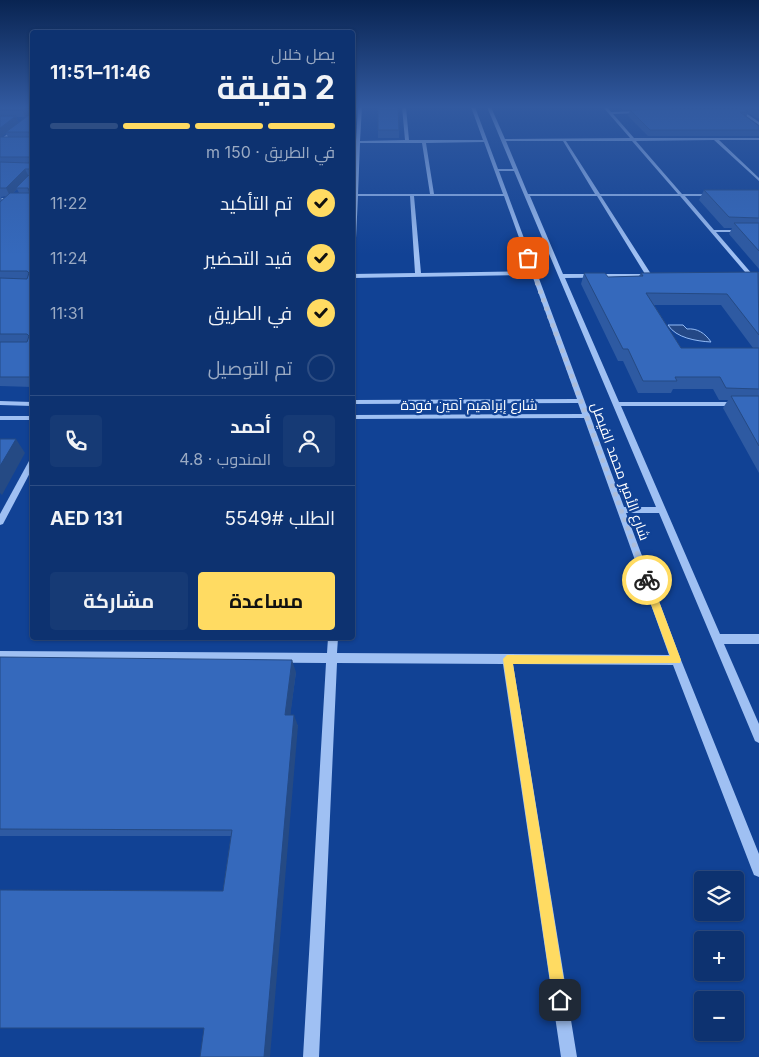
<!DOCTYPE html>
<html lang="ar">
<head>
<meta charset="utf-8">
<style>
  :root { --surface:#0d3270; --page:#163a75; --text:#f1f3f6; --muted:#9aaac3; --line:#2d4d83; --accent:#ffdb62 }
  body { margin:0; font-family:Inter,Cairo,sans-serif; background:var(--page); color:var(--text); direction:rtl; height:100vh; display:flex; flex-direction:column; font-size:19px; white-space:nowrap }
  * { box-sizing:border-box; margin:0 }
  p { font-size:16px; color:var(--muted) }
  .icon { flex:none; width:28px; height:28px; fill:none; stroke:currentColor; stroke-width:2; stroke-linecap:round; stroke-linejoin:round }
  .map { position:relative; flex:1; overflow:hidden; direction:ltr }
  .details { position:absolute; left:30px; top:30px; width:325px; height:610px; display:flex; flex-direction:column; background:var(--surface); border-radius:5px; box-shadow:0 1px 4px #0004,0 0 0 1px var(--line); direction:rtl }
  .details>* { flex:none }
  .fabs { position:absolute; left:694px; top:871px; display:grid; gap:10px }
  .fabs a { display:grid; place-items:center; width:50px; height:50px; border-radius:5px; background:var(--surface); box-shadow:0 1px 4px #0004,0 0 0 1px var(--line); font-size:25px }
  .pin { position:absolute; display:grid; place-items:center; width:42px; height:42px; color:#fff; margin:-21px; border-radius:10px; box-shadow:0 2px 8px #0006 }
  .courier { position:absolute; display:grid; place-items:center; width:50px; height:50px; margin:-25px; border:4px solid #ffdb62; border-radius:50%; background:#fff; color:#222; box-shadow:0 1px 6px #0007 }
  .head em { font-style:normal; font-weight:700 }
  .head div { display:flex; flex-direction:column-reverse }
  .head { display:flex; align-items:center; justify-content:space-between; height:85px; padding:0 20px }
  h1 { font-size:32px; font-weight:700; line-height:38px }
  .bar { display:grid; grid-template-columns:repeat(4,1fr); gap:8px 5px; align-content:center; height:60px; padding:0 20px }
  .bar i { height:6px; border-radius:4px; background:var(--line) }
  .bar .selected { background:var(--accent) }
  .bar p { grid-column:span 4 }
  .line { display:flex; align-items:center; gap:12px; padding:0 20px; border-top:1px solid var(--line) }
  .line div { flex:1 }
  .round { display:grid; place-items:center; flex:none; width:52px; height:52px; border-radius:5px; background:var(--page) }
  ol { padding:0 20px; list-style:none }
  li { display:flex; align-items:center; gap:15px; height:55px }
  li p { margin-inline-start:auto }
  li .icon { padding:5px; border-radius:50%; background:var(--accent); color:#111; stroke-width:4 }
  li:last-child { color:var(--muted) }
  li i { width:28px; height:28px; border:2px solid var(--line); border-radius:50% }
  .action { display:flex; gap:10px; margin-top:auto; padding:10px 20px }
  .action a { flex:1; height:58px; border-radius:5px; background:var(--accent); color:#111; font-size:20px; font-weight:700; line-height:58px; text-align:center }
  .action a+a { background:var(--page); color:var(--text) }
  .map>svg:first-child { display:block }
  .water { fill:#244886; stroke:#91baf7 }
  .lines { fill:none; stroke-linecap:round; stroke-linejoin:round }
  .minor { fill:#9fc0f3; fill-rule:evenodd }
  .wall { fill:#2e5aa2; fill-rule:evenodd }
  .shaded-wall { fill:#254a84 }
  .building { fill:#3569bc; stroke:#254a84 }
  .route { fill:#ffdb62 }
  .done { stroke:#acbdda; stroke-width:5; stroke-dasharray:0 9 }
  .labels { text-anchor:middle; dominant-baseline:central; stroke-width:4.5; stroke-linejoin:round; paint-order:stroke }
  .street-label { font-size:14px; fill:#fff; stroke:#114295 }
</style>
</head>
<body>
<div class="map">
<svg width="759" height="1057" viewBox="0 0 759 1057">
  <rect width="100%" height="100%" fill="#114295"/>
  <path class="water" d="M 668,325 L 683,325 L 687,329 C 697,328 705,333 711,342 C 696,341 676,338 668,325 Z"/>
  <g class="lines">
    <g class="minor">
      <path d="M 358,107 L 362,107 L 360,141 L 405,140 L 402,107 L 406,107 L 409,140 L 483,140 L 471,107 L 475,107 L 498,169 L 513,169 L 487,107 L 491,107 L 505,139 L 630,138 L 603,107 L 607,107 L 611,112 L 641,111 L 640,113 L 613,114 L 634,138 L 759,138 L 759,140 L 719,140 L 759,178 L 759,181 L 714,140 L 636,141 L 682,194 L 716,194 L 714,196 L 685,196 L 714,230 L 759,230 L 759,232 L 716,232 L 759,282 L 759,287 L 757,286 L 680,196 L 601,196 L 651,274 L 654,276 L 653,277 L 565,278 L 619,402 L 759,402 L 759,406 L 621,406 L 720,634 L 759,634 L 759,644 L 724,644 L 759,724 L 759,743 L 755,741 L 659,513 L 626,513 L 681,660 L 759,854 L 759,877 L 754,875 L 752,870 L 673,665 L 513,664 L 577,1057 L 561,1057 L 503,664 L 337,663 L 319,1057 L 303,1057 L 326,663 L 0,661 L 0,651 L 327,653 L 328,638 L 338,638 L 337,653 L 669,655 L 584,418 L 352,419 L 352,415 L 582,414 L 578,403 L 352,404 L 352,400 L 577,399 L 532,275 L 352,278 L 352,274 L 415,273 L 410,196 L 358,196 L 355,259 L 352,260 L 352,206 L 356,143 L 352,143 L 352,141 L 356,141 ZM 506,141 L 563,141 L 595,194 L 528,194 ZM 566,141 L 632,141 L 678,194 L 600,194 ZM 484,142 L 503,194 L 434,194 L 426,143 ZM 360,143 L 422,143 L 430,194 L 358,194 ZM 499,171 L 514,171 L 656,507 L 624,507 ZM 414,196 L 504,196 L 531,271 L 421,273 ZM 530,196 L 597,196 L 645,274 L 563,274 Z"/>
      <path d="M 733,107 L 737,107 L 759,122 L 759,125 Z"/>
      <path d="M 31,115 L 32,115 L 32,117 L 0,143 L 0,140 Z"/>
      <rect x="0" y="198" width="32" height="2"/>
      <path d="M 0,401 L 32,402 L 32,406 L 0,405 Z"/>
      <rect x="0" y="416" width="32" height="4"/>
      <path d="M 32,460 L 32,469 L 3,524 L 0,525 L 0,514 L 29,461 Z"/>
    </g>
  </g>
  <g class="wall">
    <path d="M 0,107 L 32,107 L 32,387 L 0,386 ZM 29,116 L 19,123 L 16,117 L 25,117 ZM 6,133 L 8,137 L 1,137 L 5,134 ZM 17,189 L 19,193 L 13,193 ZM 6,196 L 2,200 L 1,197 Z"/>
    <path d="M 378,107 L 399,130 L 399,138 L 378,138 Z"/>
    <path d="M 620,107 L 735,107 L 733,108 L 623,110 Z"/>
    <path d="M 738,107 L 759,107 L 759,118 L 757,118 L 748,113 L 746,117 L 759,130 L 759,136 L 648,136 L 628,116 L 630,110 L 741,108 Z"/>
    <path d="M 704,190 L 759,190 L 759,269 L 729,234 L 732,228 L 724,228 L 699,200 Z"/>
    <path d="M 759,272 L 759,473 L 723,408 L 728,400 L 719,400 L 713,389 L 673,389 L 671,393 L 638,393 L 623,361 L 618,361 L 581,284 L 584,273 L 608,277 L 639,276 L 641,273 ZM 654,305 L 721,305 L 753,348 L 681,348 Z"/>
    <path d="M 0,657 L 296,672 L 290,715 L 298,726 L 223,891 L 231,836 L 0,836 Z"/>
  </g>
  <g class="shaded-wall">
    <path d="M 30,107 L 32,114 L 25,117 L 22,110 Z"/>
    <path d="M 16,116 L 19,123 L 6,132 L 6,133 L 0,138 L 0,128 Z"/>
    <path d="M 25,169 L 29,177 L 16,188 L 17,189 L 10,196 L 6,188 Z"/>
    <path d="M 16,439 L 25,453 L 2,495 L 0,493 L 0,466 Z"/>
    <path d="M 292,660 L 296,672 L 289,726 L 285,715 Z"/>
    <path d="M 294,715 L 298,726 L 270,1057 L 264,1057 Z"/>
  </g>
  <g class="building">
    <path d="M 0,107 L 30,107 L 22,110 L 0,110 Z"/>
    <path d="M 30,107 L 32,107 L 32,377 L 0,377 L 0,342 L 27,342 L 29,336 L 27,334 L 0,334 L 0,278 L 27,279 L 29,273 L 27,271 L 0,271 L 0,202 L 10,193 L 30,193 L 28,188 L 16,188 L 30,174 L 30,169 L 25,169 L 6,188 L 0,188 L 0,162 L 29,163 L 30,159 L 29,157 L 0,157 L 0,137 L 30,137 L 29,132 L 6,132 L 29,115 Z"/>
    <path d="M 378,107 L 398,107 L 399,130 L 378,130 Z"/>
    <path d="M 751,107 L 759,107 L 759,111 Z"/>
    <path d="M 742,108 L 748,112 L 740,112 L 759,126 L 759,130 L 650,130 L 630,110 Z"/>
    <path d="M 0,116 L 16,116 L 0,128 Z"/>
    <path d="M 704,190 L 759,190 L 759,218 L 729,217 Z"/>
    <path d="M 734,223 L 759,223 L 759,251 Z"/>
    <path d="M 758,272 L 759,335 L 727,294 L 646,293 L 681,348 L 759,348 L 759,389 L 726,388 L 720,377 L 675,377 L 677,381 L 643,381 L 628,349 L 623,349 L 584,273 L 605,273 L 608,277 L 643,276 L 641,273 Z"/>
    <path d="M 731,396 L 759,396 L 759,446 Z"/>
    <path d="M 0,439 L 16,439 L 0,466 Z"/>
    <path d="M 0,657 L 292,660 L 285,715 L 294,715 L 264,1057 L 200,1057 L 204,1028 L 0,1028 L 0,890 L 223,891 L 232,830 L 0,829 Z"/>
  </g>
  <linearGradient id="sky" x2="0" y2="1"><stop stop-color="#092452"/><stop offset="0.42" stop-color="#325aa0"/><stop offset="1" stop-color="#325aa0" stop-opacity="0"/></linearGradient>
  <rect width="759" height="255" fill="url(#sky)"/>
  <path class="route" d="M 647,576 L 651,580 L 681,660 L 680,663 L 513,664 L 567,1000 L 565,1005 L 560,1007 L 555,1005 L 553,1000 L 503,659 L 507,655 L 670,656 L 642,580 Z"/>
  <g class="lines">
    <path class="done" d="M 528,258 L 647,580"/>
  </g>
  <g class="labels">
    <g class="street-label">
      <text x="469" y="404">شارع إبراهيم آمين فودة</text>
      <text transform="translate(621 471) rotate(70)">شارع الأمير محمد الفيصل</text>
    </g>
  </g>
</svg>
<div class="fabs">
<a><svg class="icon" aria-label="layers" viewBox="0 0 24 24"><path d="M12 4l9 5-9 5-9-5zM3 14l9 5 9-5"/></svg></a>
<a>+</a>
<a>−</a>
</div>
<div class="pin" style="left:528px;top:258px;background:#ea580c"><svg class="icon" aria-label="bag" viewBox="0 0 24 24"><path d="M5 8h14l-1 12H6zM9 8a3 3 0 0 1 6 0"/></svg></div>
<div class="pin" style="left:560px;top:1000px;background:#1f2937"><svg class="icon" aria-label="home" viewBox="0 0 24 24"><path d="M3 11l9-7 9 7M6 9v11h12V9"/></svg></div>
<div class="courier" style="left:647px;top:580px"><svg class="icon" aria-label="bike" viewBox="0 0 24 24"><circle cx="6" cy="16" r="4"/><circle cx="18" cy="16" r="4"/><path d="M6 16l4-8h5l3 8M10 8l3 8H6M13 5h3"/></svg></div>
<section class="details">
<div class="head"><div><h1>2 دقيقة</h1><p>يصل خلال</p></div><em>11:46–11:51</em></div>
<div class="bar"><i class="selected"></i><i class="selected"></i><i class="selected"></i><i></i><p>في الطريق · 150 m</p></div>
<ol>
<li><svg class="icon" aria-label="check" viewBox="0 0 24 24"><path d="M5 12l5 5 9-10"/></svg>تم التأكيد<p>11:22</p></li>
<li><svg class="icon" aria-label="check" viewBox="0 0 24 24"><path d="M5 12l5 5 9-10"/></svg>قيد التحضير<p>11:24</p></li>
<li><svg class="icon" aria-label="check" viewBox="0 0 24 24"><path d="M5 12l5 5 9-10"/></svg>في الطريق<p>11:31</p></li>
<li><i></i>تم التوصيل</li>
</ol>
<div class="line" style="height:90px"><a class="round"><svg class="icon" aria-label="person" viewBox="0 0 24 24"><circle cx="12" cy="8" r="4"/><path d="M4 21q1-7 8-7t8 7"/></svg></a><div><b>أحمد</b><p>المندوب · 4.8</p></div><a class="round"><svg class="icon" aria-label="phone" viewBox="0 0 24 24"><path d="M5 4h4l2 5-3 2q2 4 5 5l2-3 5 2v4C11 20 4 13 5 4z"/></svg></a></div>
<div class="line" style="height:65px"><div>الطلب #5549</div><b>AED 131</b></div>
<div class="action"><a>مساعدة</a><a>مشاركة</a></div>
</section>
</div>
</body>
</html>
